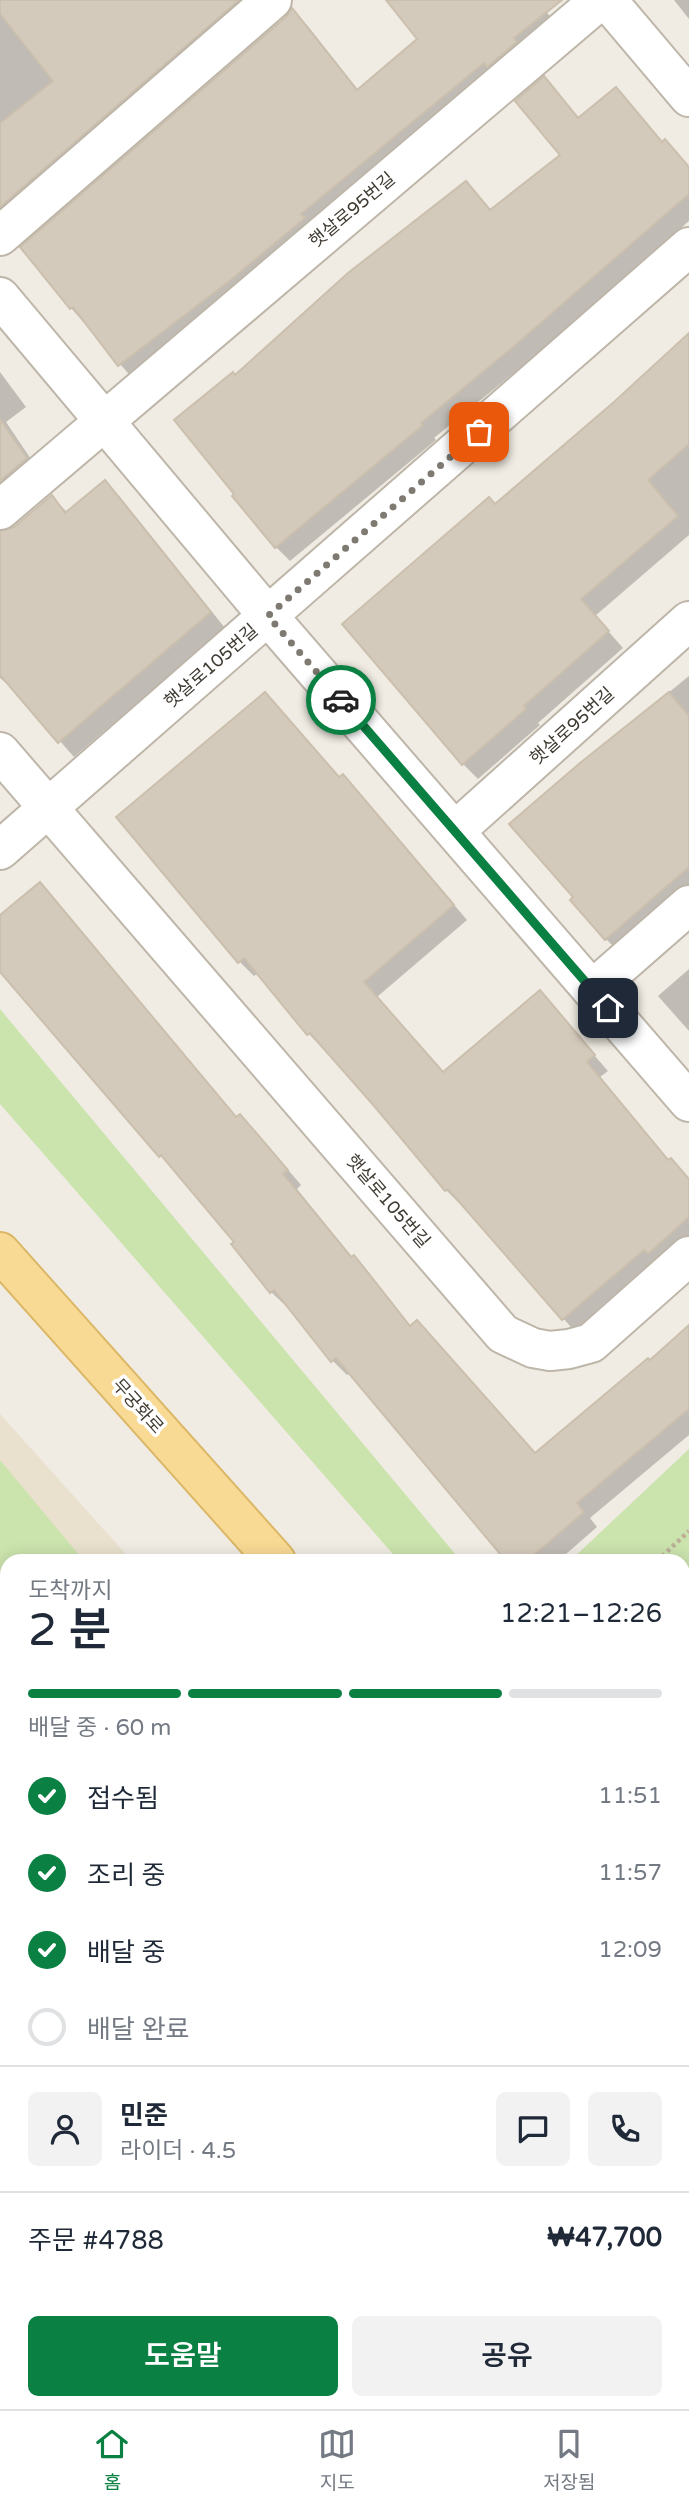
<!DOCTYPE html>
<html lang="ko">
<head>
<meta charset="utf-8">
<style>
  :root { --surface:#fff; --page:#f2f2f3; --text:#1f2937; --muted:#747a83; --line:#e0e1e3; --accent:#0b8043 }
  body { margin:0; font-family:"Varela Round","Noto Sans KR",sans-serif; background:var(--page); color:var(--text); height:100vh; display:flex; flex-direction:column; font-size:26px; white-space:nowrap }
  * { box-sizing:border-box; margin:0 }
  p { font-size:23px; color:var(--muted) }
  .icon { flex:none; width:38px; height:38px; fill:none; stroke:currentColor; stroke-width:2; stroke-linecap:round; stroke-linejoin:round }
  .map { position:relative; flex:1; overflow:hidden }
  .side { position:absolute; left:0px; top:1554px; width:690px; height:856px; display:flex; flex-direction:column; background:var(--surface); border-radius:21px 21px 0 0; box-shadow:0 4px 18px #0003 }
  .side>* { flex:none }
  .pin { position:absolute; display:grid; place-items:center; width:60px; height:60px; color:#fff; margin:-30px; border-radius:14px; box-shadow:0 4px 10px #0006 }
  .courier { position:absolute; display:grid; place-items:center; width:70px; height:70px; margin:-35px; border:5px solid #0b8043; border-radius:50%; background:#fff; color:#222; box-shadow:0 2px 9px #0007 }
  .headline em { font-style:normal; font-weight:600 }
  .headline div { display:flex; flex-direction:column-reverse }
  .headline { display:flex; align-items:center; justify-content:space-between; height:119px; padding:0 28px }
  h1 { font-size:46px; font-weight:600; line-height:52px }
  .bar { display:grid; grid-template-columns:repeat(4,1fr); gap:10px 7px; align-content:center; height:84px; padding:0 28px }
  .bar i { height:9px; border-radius:5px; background:var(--line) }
  .bar .active { background:var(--accent) }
  .bar p { grid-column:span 4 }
  .line { display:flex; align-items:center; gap:18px; padding:0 28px; border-top:2px solid var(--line) }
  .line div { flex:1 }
  .round { display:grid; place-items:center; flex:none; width:74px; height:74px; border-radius:10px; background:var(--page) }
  ol { padding:0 28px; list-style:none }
  li { display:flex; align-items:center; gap:21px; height:77px }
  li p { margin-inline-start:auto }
  li .icon { padding:7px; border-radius:50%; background:var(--accent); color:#fff; stroke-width:4 }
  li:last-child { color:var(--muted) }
  li i { width:38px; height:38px; border:4px solid var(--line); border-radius:50% }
  .button { display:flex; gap:14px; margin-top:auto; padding:14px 28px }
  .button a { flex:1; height:80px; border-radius:10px; background:var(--accent); color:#fff; font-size:28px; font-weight:600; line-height:80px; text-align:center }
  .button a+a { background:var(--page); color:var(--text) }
  .dock { display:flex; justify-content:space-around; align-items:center; height:98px; border-top:2px solid var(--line); background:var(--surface); font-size:19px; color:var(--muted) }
  .dock a { display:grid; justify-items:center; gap:4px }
  .dock .active { color:var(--accent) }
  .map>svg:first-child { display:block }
  .education { fill:#e9e1cd }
  .green { fill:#cbe3ad }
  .shadow { fill:#0003 }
  .building { fill:#d4cabc; stroke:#cbbfad; stroke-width:2 }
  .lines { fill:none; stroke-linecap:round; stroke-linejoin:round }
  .minor-casing { stroke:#beb6a9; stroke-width:42 }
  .major-casing { stroke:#dbb766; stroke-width:42 }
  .path { stroke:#bcaf98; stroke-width:4.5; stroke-dasharray:3.5 3.5; stroke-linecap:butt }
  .minor { stroke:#fff; stroke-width:38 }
  .major { stroke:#f8da94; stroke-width:38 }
  .done { stroke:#7e7a71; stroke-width:7; stroke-dasharray:0 12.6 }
  .route { stroke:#0b8043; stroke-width:9 }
  .labels { text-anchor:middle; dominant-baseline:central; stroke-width:7; stroke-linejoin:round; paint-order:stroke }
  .street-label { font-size:18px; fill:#413c33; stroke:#fff }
</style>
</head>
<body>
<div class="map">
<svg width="689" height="2409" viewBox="0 0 689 2409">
  <rect width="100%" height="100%" fill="#f0ece3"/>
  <path class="education" d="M 0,1414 L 132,1561 L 7,1561 L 7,2090 L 0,2096 Z"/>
  <g class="green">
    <path d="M 0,1009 L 461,1561 L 399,1561 L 0,1104 Z"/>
    <path d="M 689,1449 L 689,1599 L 683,1605 L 682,1561 L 570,1561 Z"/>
    <path d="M 0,1460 L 84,1561 L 7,1561 L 7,1733 L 0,1739 Z"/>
    <path d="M 683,1808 L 689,1816 L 689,1901 L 683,1894 Z"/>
    <path d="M 7,2090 L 7,2214 L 0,2220 L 0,2096 Z"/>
  </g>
  <g class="shadow">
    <path d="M 6,0 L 271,0 L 0,220 L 0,5 Z"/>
    <path d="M 388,0 L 537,0 L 560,29 L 134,380 L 71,308 L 23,248 L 288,18 L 292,11 L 307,25 L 359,91 L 420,39 Z"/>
    <path d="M 674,0 L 689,0 L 689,19 Z"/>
    <path d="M 544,78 L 580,119 L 616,89 L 663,144 L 689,167 L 689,221 L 527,362 L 434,438 L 436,440 L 290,561 L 276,547 L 235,377 L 466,183 L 492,211 L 562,155 Z"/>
    <path d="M 689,339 L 689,535 L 595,616 L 623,648 L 538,723 L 540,725 L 478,779 L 463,764 L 495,506 Z"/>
    <path d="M 0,372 L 26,407 L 6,422 L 41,474 L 0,510 Z"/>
    <path d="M 105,482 L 120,497 L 225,628 L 74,757 L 9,683 L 7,684 L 0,678 L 0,533 L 15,528 L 52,497 L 68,513 Z"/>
    <path d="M 689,676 L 689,888 L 620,953 L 606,939 L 576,898 L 581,764 Z"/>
    <path d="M 265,694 L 340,779 L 343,776 L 357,791 L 467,920 L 377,997 L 444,1073 L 540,993 L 608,1071 L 600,1077 L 669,1161 L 689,1179 L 689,1244 L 577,1334 L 462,1203 L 461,1205 L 446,1190 L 377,1105 L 325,1047 L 323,1049 L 309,1034 L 258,973 L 254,976 L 240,962 L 119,817 Z"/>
    <path d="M 40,884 L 238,1119 L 240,1117 L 255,1131 L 301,1185 L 297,1189 L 353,1258 L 368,1272 L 411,1327 L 535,1454 L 650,1362 L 689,1328 L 689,1435 L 590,1518 L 597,1527 L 558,1561 L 508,1561 L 350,1373 L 347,1375 L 333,1361 L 288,1304 L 286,1306 L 271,1292 L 236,1242 L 0,969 L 0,917 Z"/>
    <path d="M 689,969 L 689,1031 L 658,996 Z"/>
    <path d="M 7,1767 L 7,2042 L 0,2034 L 0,1773 Z"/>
    <path d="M 682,2263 L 689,2269 L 689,2365 L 682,2372 Z"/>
    <path d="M 0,2281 L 7,2288 L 7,2403 L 109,2403 L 116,2409 L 0,2409 Z"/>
    <path d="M 689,2373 L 689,2409 L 681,2409 L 675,2403 L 682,2403 L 682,2385 Z"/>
    <path d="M 291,2403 L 443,2403 L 436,2409 L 284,2409 Z"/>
    <path d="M 480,2403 L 546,2403 L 553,2409 L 479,2409 Z"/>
  </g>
  <g class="building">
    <path d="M 0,0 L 239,0 L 0,207 L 0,123 L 53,81 L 0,14 Z"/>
    <path d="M 386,0 L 562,0 L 514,38 L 517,42 L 487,67 L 484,63 L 301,214 L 305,218 L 228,282 L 118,366 L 73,307 L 70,309 L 20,247 L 286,17 L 292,8 L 357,90 L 417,39 Z"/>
    <path d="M 544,76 L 578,118 L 616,87 L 662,142 L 665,139 L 689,167 L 689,194 L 513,347 L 421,423 L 423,425 L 275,548 L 232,496 L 234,494 L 174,420 L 233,372 L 235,375 L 348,273 L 466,181 L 490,210 L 560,155 L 515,101 Z"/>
    <path d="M 689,333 L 689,444 L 648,480 L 678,516 L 581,599 L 609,631 L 524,706 L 526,709 L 462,765 L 342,624 L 489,497 L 495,504 L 614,402 Z"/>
    <path d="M 0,419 L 27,458 L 0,481 Z"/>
    <path d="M 105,480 L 211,612 L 58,743 L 0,675 L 0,531 L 14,527 L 52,495 L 65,513 Z"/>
    <path d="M 265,692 L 339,777 L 343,774 L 454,905 L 364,982 L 443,1072 L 540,990 L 595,1055 L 587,1062 L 668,1160 L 671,1158 L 689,1179 L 689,1217 L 648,1254 L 644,1250 L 562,1320 L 448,1189 L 445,1191 L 375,1107 L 310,1033 L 307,1035 L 244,958 L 238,963 L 116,817 Z"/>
    <path d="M 669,692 L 689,716 L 689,867 L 605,940 L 570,900 L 573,897 L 509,824 L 580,763 Z"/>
    <path d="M 40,882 L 236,1117 L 240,1114 L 288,1170 L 283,1174 L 351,1257 L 354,1255 L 410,1326 L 417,1320 L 535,1453 L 648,1358 L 650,1360 L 689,1325 L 689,1409 L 577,1503 L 584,1512 L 527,1561 L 506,1561 L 336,1358 L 331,1362 L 274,1290 L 270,1293 L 231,1244 L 234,1242 L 161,1155 L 159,1157 L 0,972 L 0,915 Z"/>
  </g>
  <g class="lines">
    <defs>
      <g id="minor">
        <path d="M 607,0 L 689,97"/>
        <path d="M 0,236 L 272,0"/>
        <path d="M 0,297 L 268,616 L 689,1102"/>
        <path d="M 0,510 L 600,0"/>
        <path d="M 0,752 L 503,1334 L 533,1348 L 550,1351 L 569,1349 L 591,1343 L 689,1256"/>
        <path d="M 455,831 L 689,621"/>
        <path d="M 0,850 L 689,247"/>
        <path d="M 592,990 L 689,905"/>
        <path d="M 682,1686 L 689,1680"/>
        <path d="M 682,2182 L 689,2175"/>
        <path d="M 185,2403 L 191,2409"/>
        <path d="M 609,2403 L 616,2409"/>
        <path d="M 450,2409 L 457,2403"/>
      </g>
      <g id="major">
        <path d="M 0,1252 L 276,1561"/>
        <path d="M 682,2022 L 689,2029"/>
      </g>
    </defs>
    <use href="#minor" class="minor-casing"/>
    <use href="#major" class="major-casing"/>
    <g class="path">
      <path d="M 657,1561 L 689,1531"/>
      <path d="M 0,2151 L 7,2145"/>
    </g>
    <use href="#minor" class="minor"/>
    <use href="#major" class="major"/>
  </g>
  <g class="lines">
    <path class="done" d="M 341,700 L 268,616 L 479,432"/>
    <path class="route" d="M 341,700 L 608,1008"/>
  </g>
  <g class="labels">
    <g class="street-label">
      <text transform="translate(352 210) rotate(-40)">햇살로95번길</text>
      <text transform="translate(211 666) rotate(-41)">햇살로105번길</text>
      <text transform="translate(572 726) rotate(-42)">햇살로95번길</text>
      <text transform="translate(388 1201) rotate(49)">햇살로105번길</text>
      <text transform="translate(138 1406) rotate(48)">무궁화로</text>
    </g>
  </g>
</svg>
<div class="pin" style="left:479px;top:432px;background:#ea580c"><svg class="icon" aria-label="bag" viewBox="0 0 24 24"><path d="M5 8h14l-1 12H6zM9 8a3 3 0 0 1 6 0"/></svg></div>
<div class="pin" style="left:608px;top:1008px;background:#1f2937"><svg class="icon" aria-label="home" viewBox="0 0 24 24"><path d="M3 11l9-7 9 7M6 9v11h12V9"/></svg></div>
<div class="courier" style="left:341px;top:700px"><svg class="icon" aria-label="car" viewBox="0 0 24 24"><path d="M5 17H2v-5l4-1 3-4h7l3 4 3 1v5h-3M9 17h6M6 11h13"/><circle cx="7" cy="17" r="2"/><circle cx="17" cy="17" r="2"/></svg></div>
<section class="side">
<div class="headline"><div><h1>2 분</h1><p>도착까지</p></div><em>12:21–12:26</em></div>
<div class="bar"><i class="active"></i><i class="active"></i><i class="active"></i><i></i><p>배달 중 · 60 m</p></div>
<ol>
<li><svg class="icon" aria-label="check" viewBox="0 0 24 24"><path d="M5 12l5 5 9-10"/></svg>접수됨<p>11:51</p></li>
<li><svg class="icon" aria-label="check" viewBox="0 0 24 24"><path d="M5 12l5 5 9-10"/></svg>조리 중<p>11:57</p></li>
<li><svg class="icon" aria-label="check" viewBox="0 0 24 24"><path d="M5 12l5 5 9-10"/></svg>배달 중<p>12:09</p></li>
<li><i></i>배달 완료</li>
</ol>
<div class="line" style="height:126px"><a class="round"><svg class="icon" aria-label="person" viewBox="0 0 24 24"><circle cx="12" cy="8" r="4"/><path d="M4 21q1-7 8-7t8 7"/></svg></a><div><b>민준</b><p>라이더 · 4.5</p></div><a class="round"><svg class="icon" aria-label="chat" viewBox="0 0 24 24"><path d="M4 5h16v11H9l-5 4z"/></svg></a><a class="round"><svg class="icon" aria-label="phone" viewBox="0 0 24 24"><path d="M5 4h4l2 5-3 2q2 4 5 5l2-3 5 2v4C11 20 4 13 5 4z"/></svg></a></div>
<div class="line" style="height:91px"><div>주문 #4788</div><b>₩47,700</b></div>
<div class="button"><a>도움말</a><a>공유</a></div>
</section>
</div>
<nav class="dock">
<a class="active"><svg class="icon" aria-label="home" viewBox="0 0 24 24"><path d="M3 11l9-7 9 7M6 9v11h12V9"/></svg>홈</a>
<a><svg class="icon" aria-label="map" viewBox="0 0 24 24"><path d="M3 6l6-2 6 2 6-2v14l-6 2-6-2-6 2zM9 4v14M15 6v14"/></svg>지도</a>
<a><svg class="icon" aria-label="saved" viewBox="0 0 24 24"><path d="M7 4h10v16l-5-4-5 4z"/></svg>저장됨</a>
</nav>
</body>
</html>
